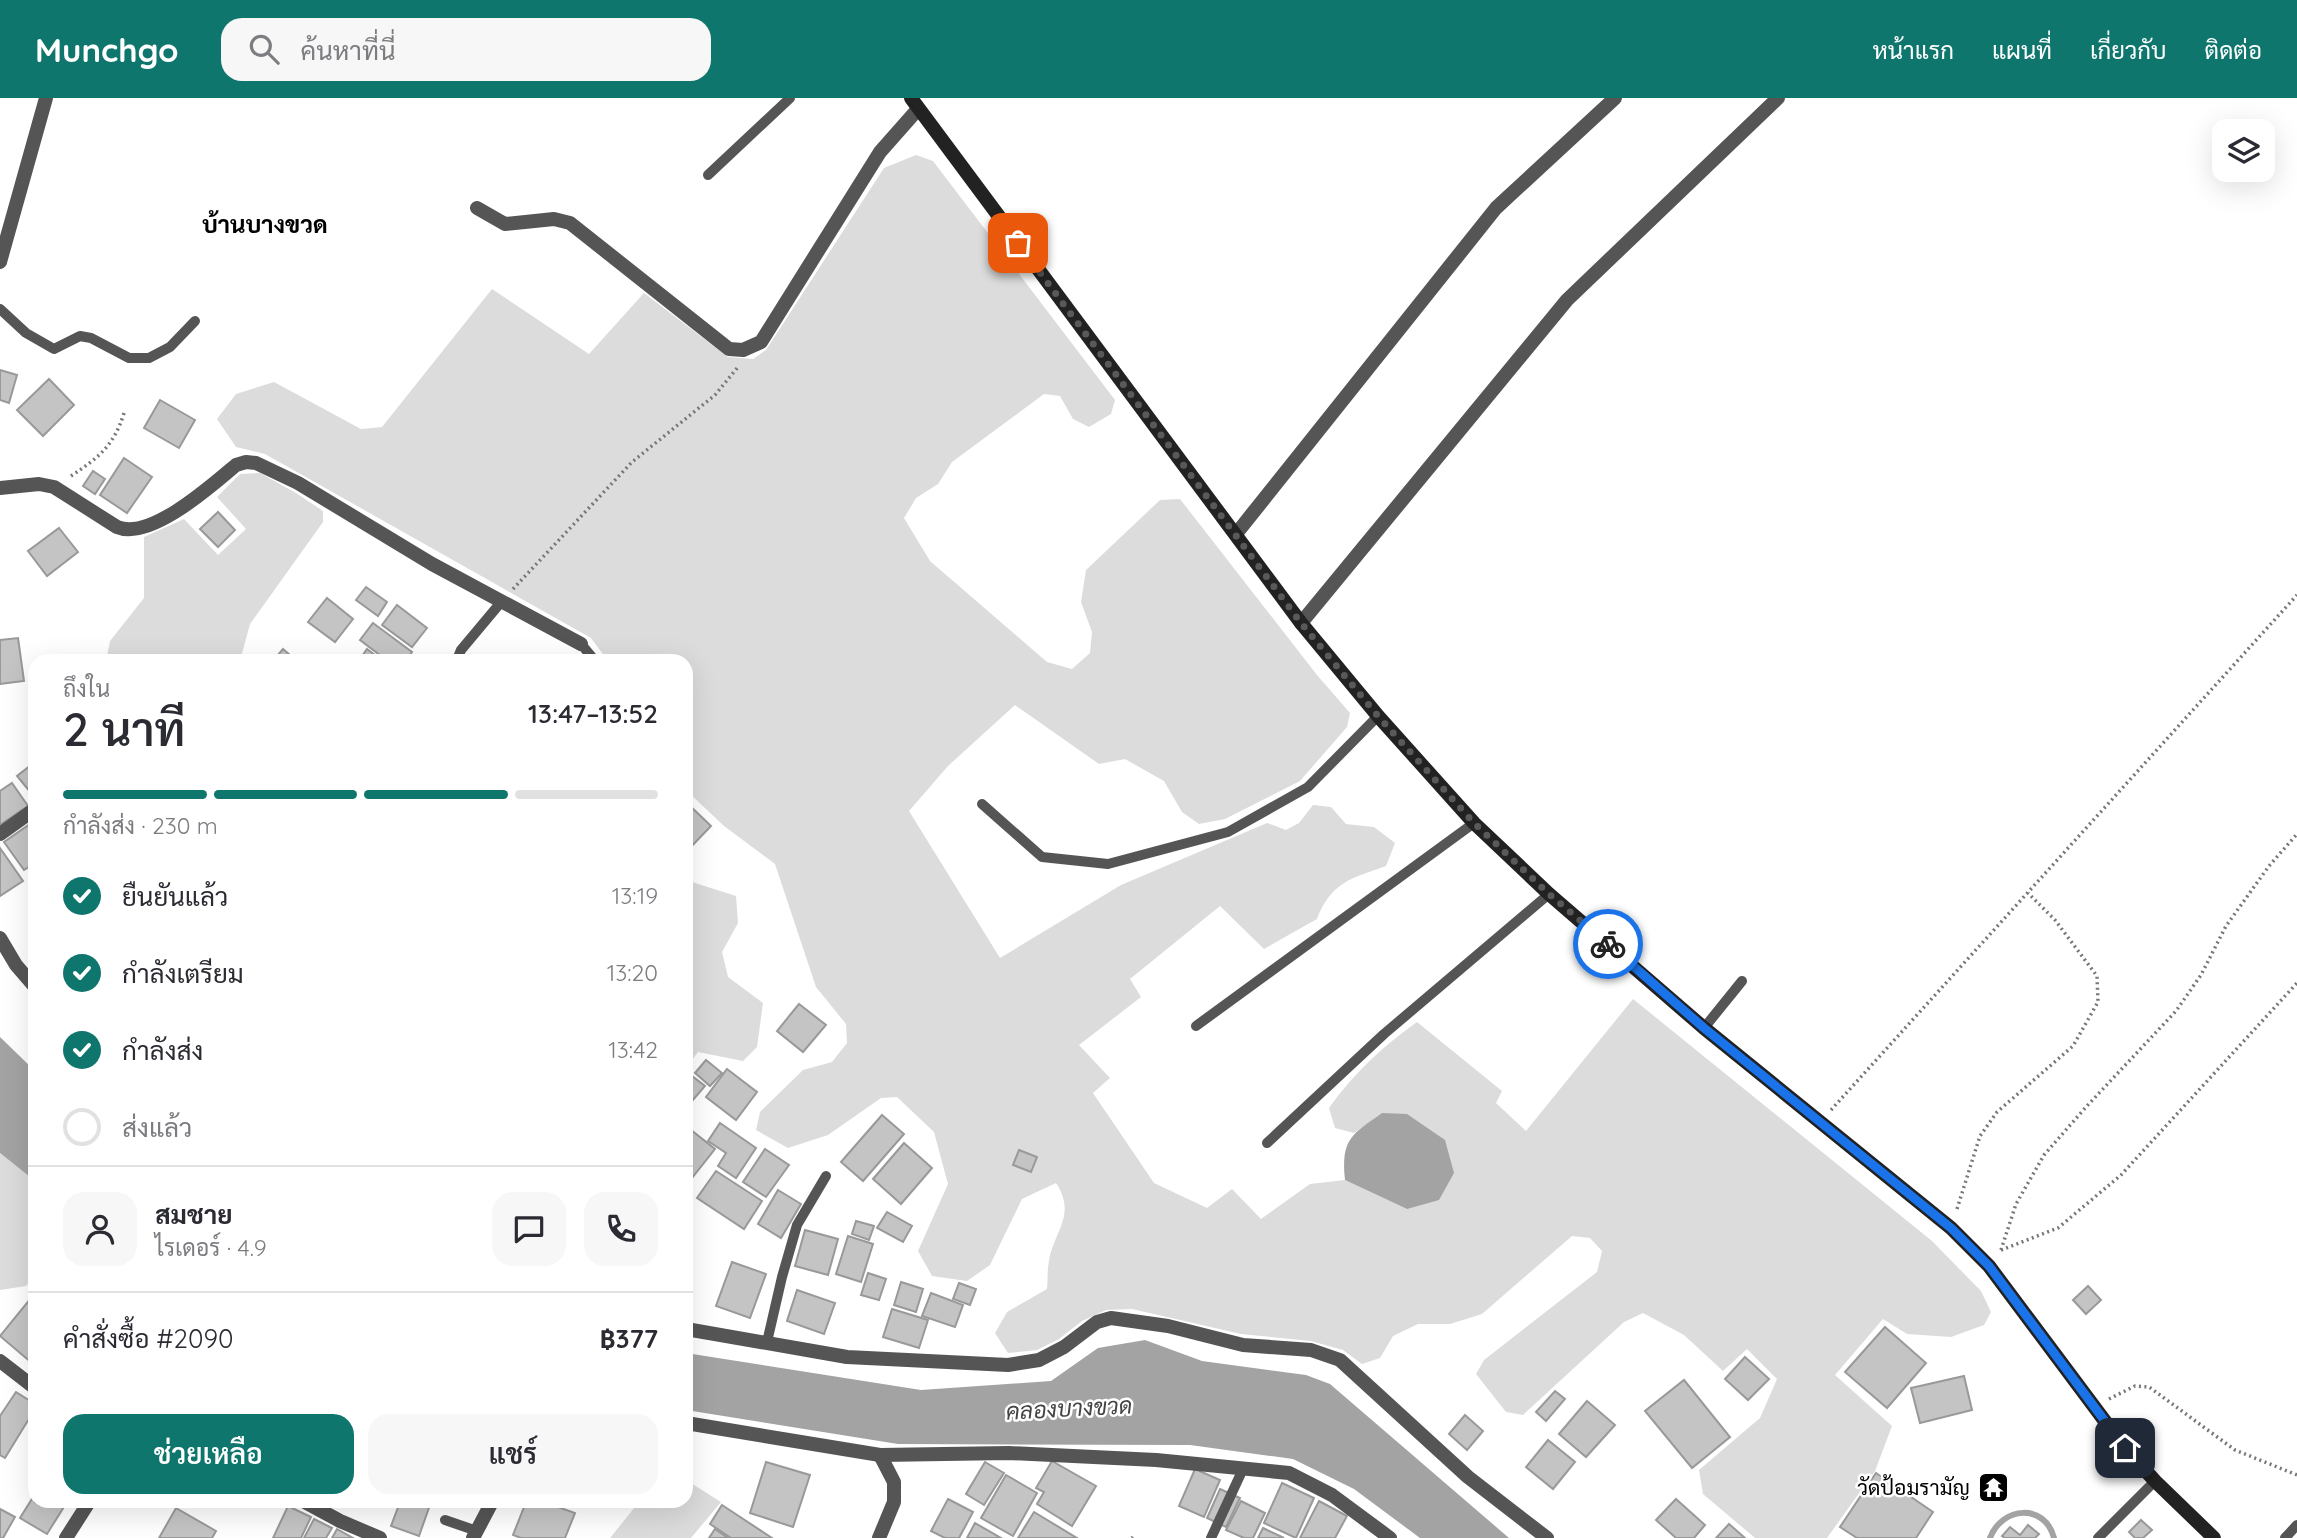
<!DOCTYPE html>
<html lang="th">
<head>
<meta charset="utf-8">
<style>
  :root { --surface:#fff; --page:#f7f7f7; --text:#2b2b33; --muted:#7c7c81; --line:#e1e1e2; --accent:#0f766e }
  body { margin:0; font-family:Quicksand,Sarabun,sans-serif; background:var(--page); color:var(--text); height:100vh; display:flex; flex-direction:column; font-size:26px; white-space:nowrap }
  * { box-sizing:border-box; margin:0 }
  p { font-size:23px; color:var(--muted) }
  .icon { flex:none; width:38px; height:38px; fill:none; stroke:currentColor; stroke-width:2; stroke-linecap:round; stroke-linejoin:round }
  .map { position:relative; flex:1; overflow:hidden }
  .side { position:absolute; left:28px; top:556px; width:665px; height:854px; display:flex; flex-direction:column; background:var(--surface); border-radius:21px; box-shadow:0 7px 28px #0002 }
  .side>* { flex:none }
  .controls { position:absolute; left:2212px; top:21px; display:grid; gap:14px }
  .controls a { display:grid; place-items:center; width:63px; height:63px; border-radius:14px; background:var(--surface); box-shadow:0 7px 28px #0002; font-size:35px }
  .pin { position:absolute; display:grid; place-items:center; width:60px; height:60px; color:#fff; margin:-30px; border-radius:14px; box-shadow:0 4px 10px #0006 }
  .courier { position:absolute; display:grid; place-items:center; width:70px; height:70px; margin:-35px; border:5px solid #1a73e8; border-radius:50%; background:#fff; color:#222; box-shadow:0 2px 9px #0007 }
  .overview em { font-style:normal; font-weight:600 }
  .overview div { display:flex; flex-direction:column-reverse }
  .overview { display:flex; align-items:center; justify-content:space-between; height:119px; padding:0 35px }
  h1 { font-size:46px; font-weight:600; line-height:52px }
  .bar { display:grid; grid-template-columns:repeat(4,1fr); gap:10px 7px; align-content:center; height:84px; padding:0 35px }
  .bar i { height:9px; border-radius:5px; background:var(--line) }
  .bar .active { background:var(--accent) }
  .bar p { grid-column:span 4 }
  .line { display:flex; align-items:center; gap:18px; padding:0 35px; border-top:2px solid var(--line) }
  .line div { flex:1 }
  .round { display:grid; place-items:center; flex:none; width:74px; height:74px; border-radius:21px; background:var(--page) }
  ol { padding:0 35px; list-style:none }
  li { display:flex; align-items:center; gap:21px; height:77px }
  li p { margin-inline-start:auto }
  li .icon { padding:7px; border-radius:50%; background:var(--accent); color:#fff; stroke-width:4 }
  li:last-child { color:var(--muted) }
  li i { width:38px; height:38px; border:4px solid var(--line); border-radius:50% }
  .primary-button { display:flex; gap:14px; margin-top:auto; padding:14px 35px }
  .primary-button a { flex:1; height:80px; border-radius:21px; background:var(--accent); color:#fff; font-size:28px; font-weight:600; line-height:80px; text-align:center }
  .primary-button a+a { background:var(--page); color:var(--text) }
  header { display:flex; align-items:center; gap:42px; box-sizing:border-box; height:98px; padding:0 35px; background:var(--accent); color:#fff }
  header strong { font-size:33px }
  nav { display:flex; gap:38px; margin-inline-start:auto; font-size:24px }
  .search { width:490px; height:63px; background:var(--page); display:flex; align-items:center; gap:18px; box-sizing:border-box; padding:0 24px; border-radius:21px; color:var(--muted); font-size:26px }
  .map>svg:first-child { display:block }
  .green { fill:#dcdcdc }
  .water { fill:#a3a3a3 }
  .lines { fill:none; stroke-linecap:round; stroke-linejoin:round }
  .stream { stroke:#a3a3a3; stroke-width:6 }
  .building { fill:#c4c4c4; stroke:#999; stroke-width:2 }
  .path { stroke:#777; stroke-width:3.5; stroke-dasharray:2 3.5; stroke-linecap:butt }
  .service { stroke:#555; stroke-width:10 }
  .minor { stroke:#555; stroke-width:14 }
  .secondary { stroke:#222; stroke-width:14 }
  .done { stroke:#595959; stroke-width:7; stroke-dasharray:0 12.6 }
  .route { stroke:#1a73e8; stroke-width:9 }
  .labels { text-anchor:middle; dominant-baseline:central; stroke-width:5; stroke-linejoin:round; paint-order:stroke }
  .poi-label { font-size:21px; fill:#000; stroke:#fff; text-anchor:end }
  .water-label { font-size:23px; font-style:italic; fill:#444; stroke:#fff }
  .quarter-label { font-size:24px; font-weight:bold; fill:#000; stroke:#fff }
</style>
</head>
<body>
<header>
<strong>Munchgo</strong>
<div class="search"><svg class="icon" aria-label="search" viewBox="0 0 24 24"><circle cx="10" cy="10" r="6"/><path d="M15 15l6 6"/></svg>ค้นหาที่นี่</div>
<nav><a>หน้าแรก</a><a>แผนที่</a><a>เกี่ยวกับ</a><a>ติดต่อ</a></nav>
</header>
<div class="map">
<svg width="2297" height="1440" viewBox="0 0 2297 1440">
  <rect width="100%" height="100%" fill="#fff"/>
  <g class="green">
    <path d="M 916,57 L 933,63 L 1115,302 L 1111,316 L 1089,329 L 1073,321 L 1060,298 L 1044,296 L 952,364 L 938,386 L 916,400 L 904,420 L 930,463 L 1047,564 L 1072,571 L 1090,555 L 1092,534 L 1081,504 L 1086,472 L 1160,402 L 1180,401 L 1317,577 L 1350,615 L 1347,629 L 1300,683 L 1225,721 L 1199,726 L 1182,714 L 1164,683 L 1125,661 L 1099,666 L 1015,607 L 948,668 L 909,713 L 1000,860 L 1121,787 L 1267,725 L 1286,732 L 1299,725 L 1313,707 L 1331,709 L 1346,726 L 1374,729 L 1395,745 L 1386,768 C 1352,780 1331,784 1317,821 L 1264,851 L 1220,808 L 1130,881 L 1141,899 L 1079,947 L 1110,980 L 1093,995 L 1154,1085 L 1207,1110 L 1232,1091 L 1261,1121 L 1310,1086 L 1345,1082 L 1407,1111 L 1382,1015 L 1354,1035 L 1335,1030 L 1329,1010 C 1353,976 1383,948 1417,924 L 1502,993 L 1496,1005 L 1526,1033 L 1633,901 L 1932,1143 L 1981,1193 L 1991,1214 L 1984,1227 L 1951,1239 L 1907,1236 L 1883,1221 L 1835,1277 L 1892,1328 L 1875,1373 L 1827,1440 L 1755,1440 L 1703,1396 L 1699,1372 L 1760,1320 L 1777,1281 L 1747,1251 L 1723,1273 L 1684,1237 L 1643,1215 L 1624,1224 L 1523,1317 L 1506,1314 L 1476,1276 L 1484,1262 L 1597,1174 L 1602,1153 L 1590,1140 L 1572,1138 L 1482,1216 L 1450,1226 L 1418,1226 L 1393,1238 L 1380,1260 L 1362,1266 L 1343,1252 L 1311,1243 L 1241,1236 L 1132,1211 L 1106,1212 L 1082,1223 L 1059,1241 L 1037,1252 L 1008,1255 L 995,1235 L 1007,1214 L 1047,1191 C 1048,1182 1047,1172 1049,1163 C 1054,1133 1077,1117 1056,1085 L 1022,1101 L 990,1167 L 967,1183 L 932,1178 L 918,1153 L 948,1086 L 934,1034 L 897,999 L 881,1000 L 828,1037 L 788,1050 L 756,1032 L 760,1014 L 803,972 L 832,964 L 847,945 L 846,926 L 816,889 L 775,766 L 724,728 L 686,692 L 686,564 L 608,563 L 591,540 L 265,356 L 236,349 L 217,321 L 236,296 L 274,284 L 361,331 L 382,329 L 492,191 L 589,256 L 644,195 L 728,259 L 753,261 L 766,252 L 884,70 Z"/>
    <path d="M 260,375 L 296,395 L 323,413 L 323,424 L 250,526 L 240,563 L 106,563 L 110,543 L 144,500 L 144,439 L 184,421 L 218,457 L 246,431 L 217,399 L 240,376 Z"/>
    <path d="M 692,784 L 736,798 L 738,825 L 722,854 L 728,879 L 763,905 L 757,949 L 743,963 L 698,954 L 686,970 L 686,787 Z"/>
    <path d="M 0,1055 L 35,1083 L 35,1178 L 26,1188 L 0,1192 Z"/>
    <path d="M 686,1382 L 721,1404 L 691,1440 L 610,1440 L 639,1404 L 686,1404 Z"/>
  </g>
  <g class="water">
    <path d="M 0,939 L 35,973 L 35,1083 L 0,1055 Z"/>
    <path d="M 1382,1015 L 1407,1016 L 1445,1042 L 1454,1075 L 1439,1102 L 1407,1111 L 1345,1082 C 1341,1041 1351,1037 1382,1015 Z"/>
    <path d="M 1145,1242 L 1202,1263 L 1306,1277 L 1330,1286 L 1509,1440 L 1420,1440 L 1354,1391 L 1293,1361 L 1190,1347 L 898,1346 L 686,1312 L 686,1255 L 921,1292 L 1051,1283 L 1098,1250 Z"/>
  </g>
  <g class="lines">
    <path class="stream" d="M 1990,1440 C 2002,1408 2045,1405 2054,1440"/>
  </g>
  <g class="building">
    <path d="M 0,272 L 17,277 L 9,305 L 0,302 Z"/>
    <path d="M 49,281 L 74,307 L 43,338 L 17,312 Z"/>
    <path d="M 160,302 L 195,322 L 179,350 L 144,330 Z"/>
    <path d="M 124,360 L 152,379 L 127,415 L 100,397 Z"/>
    <path d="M 93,373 L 105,381 L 95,396 L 83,388 Z"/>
    <path d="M 218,414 L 235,432 L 218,449 L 200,431 Z"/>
    <path d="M 59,430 L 78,454 L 47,478 L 28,453 Z"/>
    <path d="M 366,489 L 387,504 L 378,518 L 356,502 Z"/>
    <path d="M 327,500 L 353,521 L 335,544 L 308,524 Z"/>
    <path d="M 397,507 L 427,530 L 412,549 L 382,527 Z"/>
    <path d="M 373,525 L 412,554 L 405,564 L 389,564 L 360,542 Z"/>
    <path d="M 18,540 L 24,583 L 0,586 L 0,542 Z"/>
    <path d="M 283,551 L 298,564 L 272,564 Z"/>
    <path d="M 367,551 L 384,564 L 358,564 Z"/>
    <path d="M 35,664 L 35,700 L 17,678 Z"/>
    <path d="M 12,685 L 28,708 L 0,727 L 0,693 Z"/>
    <path d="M 686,704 L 711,728 L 689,751 L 686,749 Z"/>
    <path d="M 30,726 L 35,733 L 35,765 L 24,772 L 4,744 Z"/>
    <path d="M 0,750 L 23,783 L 0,798 Z"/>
    <path d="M 799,906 L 826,927 L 803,954 L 777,933 Z"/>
    <path d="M 706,962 L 722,975 L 710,988 L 695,975 Z"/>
    <path d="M 727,971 L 757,994 L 736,1022 L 706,999 Z"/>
    <path d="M 692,978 L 705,988 L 687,1009 L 686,985 Z"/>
    <path d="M 882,1017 L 904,1036 L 863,1083 L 841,1064 Z"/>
    <path d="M 720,1025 L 756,1050 L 736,1080 L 718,1068 L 726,1055 L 708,1043 Z"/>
    <path d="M 686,1028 L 715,1051 L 688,1085 L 686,1084 Z"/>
    <path d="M 904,1045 L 932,1070 L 901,1106 L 873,1081 Z"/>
    <path d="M 765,1051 L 789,1067 L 766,1099 L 743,1084 Z"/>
    <path d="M 1019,1052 L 1037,1059 L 1031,1074 L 1013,1067 Z"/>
    <path d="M 716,1073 L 762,1103 L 744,1131 L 697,1100 Z"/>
    <path d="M 778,1092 L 801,1106 L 781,1140 L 758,1126 Z"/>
    <path d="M 887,1114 L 912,1128 L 903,1144 L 877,1130 Z"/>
    <path d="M 856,1123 L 874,1128 L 869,1142 L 852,1136 Z"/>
    <path d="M 805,1132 L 838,1141 L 828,1177 L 795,1168 Z"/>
    <path d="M 848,1138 L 873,1146 L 861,1184 L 836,1176 Z"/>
    <path d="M 732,1164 L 766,1176 L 750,1220 L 716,1208 Z"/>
    <path d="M 868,1175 L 886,1181 L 879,1202 L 861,1197 Z"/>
    <path d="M 901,1184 L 923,1191 L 916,1214 L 894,1207 Z"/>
    <path d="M 959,1185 L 976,1191 L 970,1207 L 953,1201 Z"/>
    <path d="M 2088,1188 L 2101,1202 L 2086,1216 L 2073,1202 Z"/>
    <path d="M 797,1192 L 835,1205 L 824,1236 L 787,1223 Z"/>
    <path d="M 35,1195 L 35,1264 L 33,1266 L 0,1238 Z"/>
    <path d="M 931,1195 L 963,1207 L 955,1229 L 922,1218 Z"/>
    <path d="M 892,1211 L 928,1222 L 919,1250 L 883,1239 Z"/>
    <path d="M 1885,1229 L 1926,1265 L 1887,1310 L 1845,1274 Z"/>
    <path d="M 1745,1259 L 1769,1281 L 1748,1302 L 1725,1281 Z"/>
    <path d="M 1964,1278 L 1972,1312 L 1920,1325 L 1911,1290 Z"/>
    <path d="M 1684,1282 L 1730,1339 L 1692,1370 L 1645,1313 Z"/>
    <path d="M 1555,1293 L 1565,1301 L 1546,1323 L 1536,1314 Z"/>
    <path d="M 16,1294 L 35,1306 L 35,1311 L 5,1360 L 0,1357 L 0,1318 Z"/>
    <path d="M 1587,1303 L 1615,1327 L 1586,1359 L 1559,1336 Z"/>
    <path d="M 1465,1317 L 1483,1333 L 1467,1352 L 1449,1336 Z"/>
    <path d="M 1548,1342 L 1575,1364 L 1553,1391 L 1526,1369 Z"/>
    <path d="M 1052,1363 L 1096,1388 L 1072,1428 L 1037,1406 L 1044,1394 L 1036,1390 Z"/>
    <path d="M 766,1364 L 810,1377 L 793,1429 L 750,1415 Z"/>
    <path d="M 985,1364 L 1004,1375 L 984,1407 L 966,1396 Z"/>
    <path d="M 1195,1371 L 1220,1382 L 1204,1419 L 1179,1408 Z"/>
    <path d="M 1876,1375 L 1933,1414 L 1916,1440 L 1857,1440 L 1840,1429 Z"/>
    <path d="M 1006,1377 L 1037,1395 L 1013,1438 L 981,1420 Z"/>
    <path d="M 1282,1385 L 1314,1400 L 1296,1440 L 1264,1425 Z"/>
    <path d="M 1220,1391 L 1240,1400 L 1226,1429 L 1207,1420 Z"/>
    <path d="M 35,1396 L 35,1404 L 67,1404 L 47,1436 L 20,1420 Z"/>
    <path d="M 948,1401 L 973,1414 L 959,1440 L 945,1440 L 931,1433 Z"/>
    <path d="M 1676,1401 L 1705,1427 L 1694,1440 L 1676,1440 L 1656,1422 Z"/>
    <path d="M 1241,1403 L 1265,1415 L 1253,1440 L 1244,1440 L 1226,1432 Z"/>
    <path d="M 1319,1403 L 1347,1418 L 1335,1440 L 1300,1440 Z"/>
    <path d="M 400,1404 L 431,1404 L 419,1438 L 391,1428 Z"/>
    <path d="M 526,1404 L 544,1404 L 575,1415 L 565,1440 L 521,1440 L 513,1437 Z"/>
    <path d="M 722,1407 L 772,1440 L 731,1440 L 710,1426 Z"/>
    <path d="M 288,1408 L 311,1419 L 301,1440 L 273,1440 Z"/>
    <path d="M 176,1410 L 216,1433 L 212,1440 L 159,1440 Z"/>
    <path d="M 0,1411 L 15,1419 L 3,1440 L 0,1440 Z"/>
    <path d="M 1034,1414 L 1077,1440 L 1018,1440 Z"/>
    <path d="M 314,1421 L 332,1430 L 326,1440 L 304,1440 Z"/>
    <path d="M 2141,1422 L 2152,1432 L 2143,1440 L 2135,1440 L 2129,1434 Z"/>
    <path d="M 975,1425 L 1001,1440 L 967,1440 Z"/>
    <path d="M 1729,1426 L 1745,1440 L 1716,1440 Z"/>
    <path d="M 2028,1427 L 2039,1436 L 2035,1440 L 2005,1440 L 2002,1438 L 2010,1429 L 2020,1437 Z"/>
    <path d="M 1263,1430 L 1284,1440 L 1258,1440 Z"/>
    <path d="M 337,1431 L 353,1440 L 332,1440 Z"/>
    <path d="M 715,1431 L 728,1440 L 709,1440 Z"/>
  </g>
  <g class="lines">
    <g class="path">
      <path d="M 71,378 C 98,360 114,348 124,315"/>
      <path d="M 513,491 L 632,364 L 715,297 L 738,269"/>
      <path d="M 1831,1012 L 2297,497"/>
      <path d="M 1957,1111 L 1980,1038 L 1997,1014 L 2073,948 L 2098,904 L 2097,878 L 2055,822 L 2028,795"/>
      <path d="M 2001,1152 L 2016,1106 L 2044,1057 L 2086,1009 L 2176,913 L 2201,877 L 2226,828 L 2269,768 L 2297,736"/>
      <path d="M 2001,1152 L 2058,1130 L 2121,1077 L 2297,885"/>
      <path d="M 2109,1301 L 2135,1288 L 2149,1289 L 2235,1352 L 2297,1377"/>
      <path d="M 1132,1440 L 1133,1439"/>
    </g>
    <g class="service">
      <path d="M 708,77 L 790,0"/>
      <path d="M 0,211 L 26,235 L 54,251 L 80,238 L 91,240 L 129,260 L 149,260 L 170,249 L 195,223"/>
      <path d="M 581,546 L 596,564"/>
      <path d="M 456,564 L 461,552 L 502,503"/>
      <path d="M 982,706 L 1042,759 L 1108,766 L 1228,734 L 1308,689 L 1378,618"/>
      <path d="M 1196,928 L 1474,725"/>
      <path d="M 1704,930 L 1742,883"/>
      <path d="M 1267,1045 L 1384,936 L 1549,796"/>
      <path d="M 767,1244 L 782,1179 L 797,1127 L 826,1078"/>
      <path d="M 445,1422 L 477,1433"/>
      <path d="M 1211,1440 L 1243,1371"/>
      <path d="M 2098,1440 L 2155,1383"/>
      <path d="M 2285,1440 L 2297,1427"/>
    </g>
    <g class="minor">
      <path d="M 477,110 L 505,126 L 554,121 L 570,125 L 729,251 L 743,252 L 761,244 L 880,54 L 918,11"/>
      <path d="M 0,164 L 46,0"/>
      <path d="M 0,390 L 39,386 L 54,389 L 117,429 C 150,443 211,388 236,367 L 246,364 L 256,365 L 298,385 L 432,466 L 581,546"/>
      <path d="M 1236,436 L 1496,110 L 1615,0"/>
      <path d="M 1301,525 L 1567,202 L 1778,0"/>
      <path d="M 0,736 L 35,711"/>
      <path d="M 0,840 L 16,867 L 35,889"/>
      <path d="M 686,1231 L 847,1259 L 1008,1267 L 1039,1262 L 1064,1249 L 1097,1224 L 1111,1220 L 1168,1228 L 1243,1247 L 1311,1252 L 1340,1262 L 1468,1379 L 1547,1440"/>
      <path d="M 0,1263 L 35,1290"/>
      <path d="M 686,1325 L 880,1357 L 1009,1355 L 1156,1362 L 1289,1375 L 1332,1397 L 1390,1440"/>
      <path d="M 305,1404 L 340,1423 L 380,1440"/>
      <path d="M 66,1440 L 89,1404"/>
      <path d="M 473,1440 L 492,1404"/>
      <path d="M 879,1440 L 894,1404 L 894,1384 L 880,1357"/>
    </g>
    <path class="secondary" d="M 911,0 L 1301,525 L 1378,618 L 1474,725 L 1549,796 L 1704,930 L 1951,1130 L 1989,1168 L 2125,1350 L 2155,1383 L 2214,1440"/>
  </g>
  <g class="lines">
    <path class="done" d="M 1018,145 L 1301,525 L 1378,618 L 1474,725 L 1549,796 L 1608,846"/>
    <path class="route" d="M 1608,846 L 1704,930 L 1951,1130 L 1989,1168 L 2125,1350"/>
  </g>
  <defs>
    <symbol id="temple-square" viewBox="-11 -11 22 22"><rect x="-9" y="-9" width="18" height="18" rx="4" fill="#000" stroke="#fff"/><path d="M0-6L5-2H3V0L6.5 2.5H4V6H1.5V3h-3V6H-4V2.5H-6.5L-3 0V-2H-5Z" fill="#fff"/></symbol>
  </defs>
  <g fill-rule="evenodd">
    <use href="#temple-square" x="1976" y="1372" width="35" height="35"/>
  </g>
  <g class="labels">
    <g class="poi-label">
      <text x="1970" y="1389">วัดป้อมรามัญ</text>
    </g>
    <g class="water-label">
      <text transform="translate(1069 1310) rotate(-3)">คลองบางขวด</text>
    </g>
    <g class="quarter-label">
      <text x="265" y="126">บ้านบางขวด</text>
    </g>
  </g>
</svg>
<div class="controls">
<a><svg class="icon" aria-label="layers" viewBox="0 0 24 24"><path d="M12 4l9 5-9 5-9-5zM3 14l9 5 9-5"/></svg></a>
</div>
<div class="pin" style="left:1018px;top:145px;background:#ea580c"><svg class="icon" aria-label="bag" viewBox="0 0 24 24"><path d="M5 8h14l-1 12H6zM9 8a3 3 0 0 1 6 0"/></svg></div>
<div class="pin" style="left:2125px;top:1350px;background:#1f2937"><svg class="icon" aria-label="home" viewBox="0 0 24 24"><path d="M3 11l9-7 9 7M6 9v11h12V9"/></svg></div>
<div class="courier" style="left:1608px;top:846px"><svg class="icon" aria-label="bike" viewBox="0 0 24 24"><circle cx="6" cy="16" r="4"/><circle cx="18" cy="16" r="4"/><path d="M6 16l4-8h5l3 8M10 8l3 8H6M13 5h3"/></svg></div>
<section class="side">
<div class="overview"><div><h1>2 นาที</h1><p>ถึงใน</p></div><em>13:47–13:52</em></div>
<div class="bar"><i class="active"></i><i class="active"></i><i class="active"></i><i></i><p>กำลังส่ง · 230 m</p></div>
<ol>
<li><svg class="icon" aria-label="check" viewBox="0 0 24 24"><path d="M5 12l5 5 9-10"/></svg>ยืนยันแล้ว<p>13:19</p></li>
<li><svg class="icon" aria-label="check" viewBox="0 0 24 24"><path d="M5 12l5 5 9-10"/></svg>กำลังเตรียม<p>13:20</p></li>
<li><svg class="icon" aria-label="check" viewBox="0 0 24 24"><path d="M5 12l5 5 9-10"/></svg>กำลังส่ง<p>13:42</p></li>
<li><i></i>ส่งแล้ว</li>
</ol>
<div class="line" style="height:126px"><a class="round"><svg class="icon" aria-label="person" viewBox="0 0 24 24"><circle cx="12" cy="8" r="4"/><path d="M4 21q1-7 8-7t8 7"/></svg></a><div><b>สมชาย</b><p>ไรเดอร์ · 4.9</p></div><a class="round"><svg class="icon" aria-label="chat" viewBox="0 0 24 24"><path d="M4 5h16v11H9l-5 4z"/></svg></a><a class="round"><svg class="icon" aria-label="phone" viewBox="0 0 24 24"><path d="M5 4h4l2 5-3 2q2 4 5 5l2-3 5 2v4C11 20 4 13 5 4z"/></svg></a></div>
<div class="line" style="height:91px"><div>คำสั่งซื้อ #2090</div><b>฿377</b></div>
<div class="primary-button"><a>ช่วยเหลือ</a><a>แชร์</a></div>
</section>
</div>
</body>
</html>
